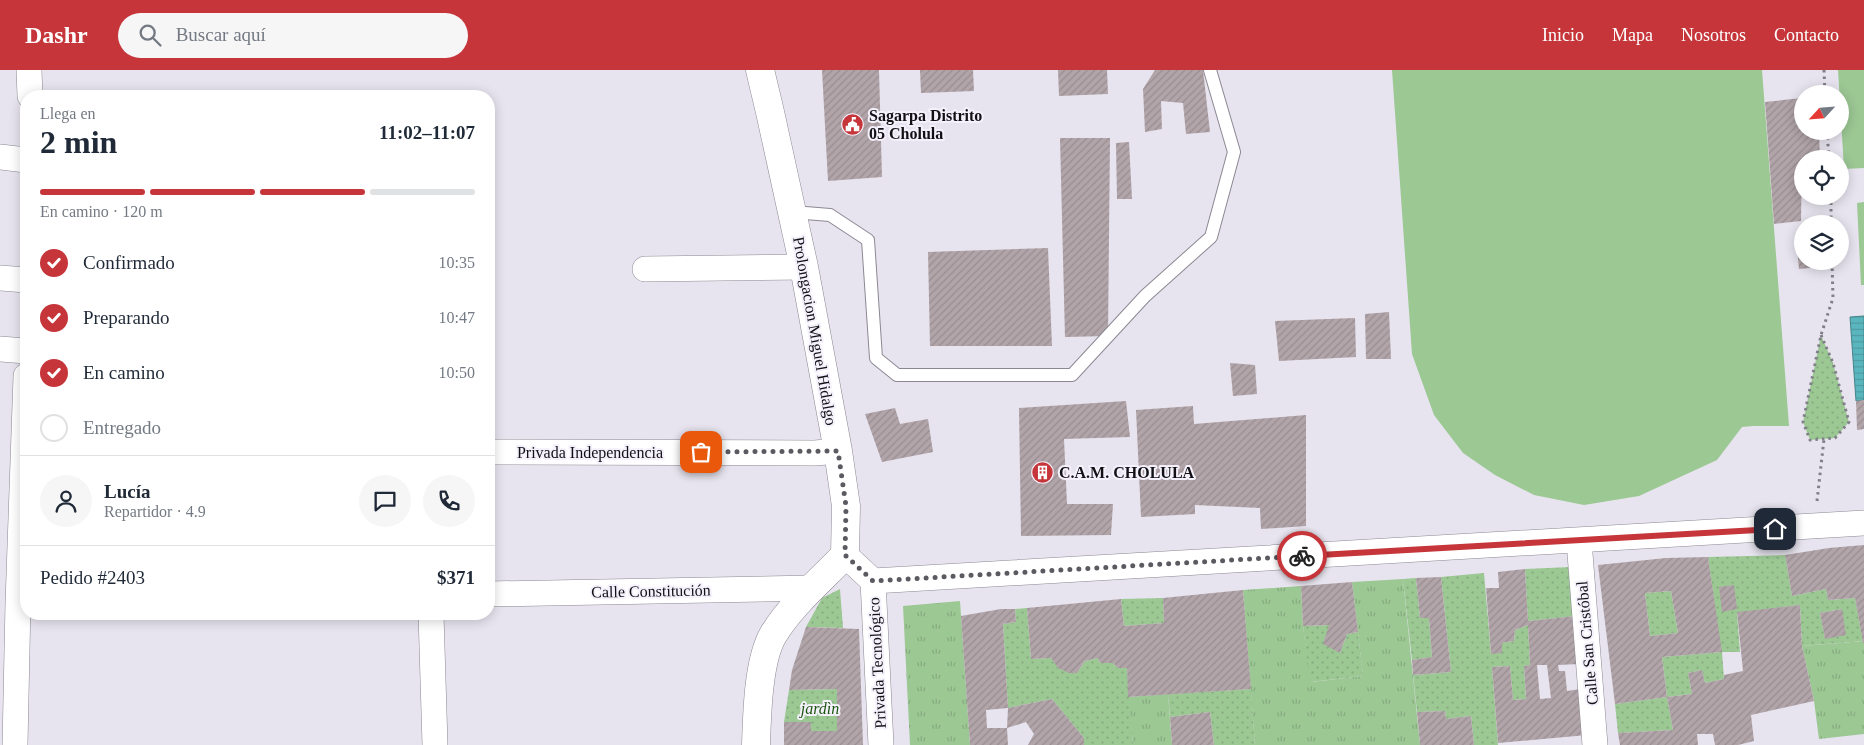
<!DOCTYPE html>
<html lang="es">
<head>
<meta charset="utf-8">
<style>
  :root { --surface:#fff; --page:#f6f6f7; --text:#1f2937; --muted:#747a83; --line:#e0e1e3; --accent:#c53539 }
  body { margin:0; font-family:"Times New Roman",serif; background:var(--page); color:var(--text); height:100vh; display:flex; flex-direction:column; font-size:19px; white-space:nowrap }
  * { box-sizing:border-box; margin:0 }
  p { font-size:16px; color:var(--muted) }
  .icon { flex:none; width:28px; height:28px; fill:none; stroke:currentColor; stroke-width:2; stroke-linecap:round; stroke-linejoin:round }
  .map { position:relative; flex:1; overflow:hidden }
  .side { position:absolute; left:20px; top:20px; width:475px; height:530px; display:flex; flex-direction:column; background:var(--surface); border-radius:20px; box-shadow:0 2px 12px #0003 }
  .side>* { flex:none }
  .needle { width:32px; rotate:244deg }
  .fabs { position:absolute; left:1794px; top:15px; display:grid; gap:10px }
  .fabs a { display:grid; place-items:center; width:55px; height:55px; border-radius:50%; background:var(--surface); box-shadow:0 2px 12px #0003; font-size:25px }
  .pin { position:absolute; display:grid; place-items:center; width:42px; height:42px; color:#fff; margin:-21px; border-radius:10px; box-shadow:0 2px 8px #0006 }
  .courier { position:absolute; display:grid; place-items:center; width:50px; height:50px; margin:-25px; border:4px solid #c53539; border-radius:50%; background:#fff; color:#222; box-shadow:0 1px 6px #0007 }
  .headline em { font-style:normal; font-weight:600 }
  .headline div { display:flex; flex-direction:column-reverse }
  .headline { display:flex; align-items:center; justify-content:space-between; height:85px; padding:0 20px }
  h1 { font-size:32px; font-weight:600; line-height:38px }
  .bar { display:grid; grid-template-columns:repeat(4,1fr); gap:8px 5px; align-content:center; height:60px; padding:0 20px }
  .bar i { height:6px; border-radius:4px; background:var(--line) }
  .bar .current { background:var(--accent) }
  .bar p { grid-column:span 4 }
  .line { display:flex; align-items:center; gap:12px; padding:0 20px; border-top:1px solid var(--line) }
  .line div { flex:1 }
  .round { display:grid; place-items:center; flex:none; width:52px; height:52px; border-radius:26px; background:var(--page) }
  ol { padding:0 20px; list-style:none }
  li { display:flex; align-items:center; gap:15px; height:55px }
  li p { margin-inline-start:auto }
  li .icon { padding:5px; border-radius:50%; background:var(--accent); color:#fff; stroke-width:4 }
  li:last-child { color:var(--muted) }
  li i { width:28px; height:28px; border:2px solid var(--line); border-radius:50% }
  header { display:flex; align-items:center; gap:30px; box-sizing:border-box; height:70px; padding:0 25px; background:var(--accent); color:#fff }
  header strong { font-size:24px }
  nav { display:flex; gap:28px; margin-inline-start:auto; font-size:18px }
  .search { width:350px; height:45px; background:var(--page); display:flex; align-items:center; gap:12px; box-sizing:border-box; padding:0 18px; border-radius:28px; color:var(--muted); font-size:19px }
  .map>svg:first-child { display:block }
  .grass { fill:url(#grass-tufts) }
  .park { fill:#9cc894 }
  .garden { fill:url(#garden-dots); fill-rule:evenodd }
  .water { fill:url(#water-rules); stroke:#44848b }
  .building { fill:url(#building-hatch); fill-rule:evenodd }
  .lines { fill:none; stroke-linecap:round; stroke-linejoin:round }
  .service-casing { stroke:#8c8893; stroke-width:14 }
  .minor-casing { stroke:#8c8893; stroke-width:26 }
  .tertiary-casing { stroke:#8c8893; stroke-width:29 }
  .path { stroke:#817f87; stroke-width:3; stroke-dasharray:2.5 4; stroke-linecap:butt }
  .service { stroke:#fff; stroke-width:12 }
  .minor { stroke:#fff; stroke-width:25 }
  .tertiary { stroke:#fff; stroke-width:28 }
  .done { stroke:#5c5a61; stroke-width:5; stroke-dasharray:0 9 }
  .route { stroke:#c53539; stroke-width:6 }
  .labels { text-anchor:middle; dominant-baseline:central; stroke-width:4; stroke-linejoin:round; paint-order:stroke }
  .poi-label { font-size:16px; font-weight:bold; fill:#111014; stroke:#f5f1fc; text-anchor:start }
  .street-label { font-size:16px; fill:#111014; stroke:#f5f1fc }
  .park-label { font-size:16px; font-style:italic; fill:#1b560e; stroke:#f5f1fc }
</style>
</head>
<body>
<header>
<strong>Dashr</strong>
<div class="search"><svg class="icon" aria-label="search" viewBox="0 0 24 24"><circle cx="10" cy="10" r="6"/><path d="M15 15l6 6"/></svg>Buscar aquí</div>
<nav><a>Inicio</a><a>Mapa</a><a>Nosotros</a><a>Contacto</a></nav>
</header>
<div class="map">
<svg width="1864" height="675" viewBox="0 0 1864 675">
  <defs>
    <pattern id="grass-tufts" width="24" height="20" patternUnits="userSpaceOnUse" patternTransform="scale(1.25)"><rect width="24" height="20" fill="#9cc894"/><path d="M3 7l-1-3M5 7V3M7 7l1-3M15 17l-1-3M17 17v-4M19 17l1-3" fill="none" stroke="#85ab7f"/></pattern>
    <pattern id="garden-dots" width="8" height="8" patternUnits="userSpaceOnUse" patternTransform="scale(1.25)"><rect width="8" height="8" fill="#9cc894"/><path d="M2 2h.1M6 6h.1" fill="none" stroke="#85ab7f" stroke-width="1.8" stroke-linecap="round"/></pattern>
    <pattern id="water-rules" width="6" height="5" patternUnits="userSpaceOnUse" patternTransform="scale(1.25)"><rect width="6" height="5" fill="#5ab6be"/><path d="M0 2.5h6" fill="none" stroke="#4d9ba2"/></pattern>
    <pattern id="building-hatch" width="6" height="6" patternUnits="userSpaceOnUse" patternTransform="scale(1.25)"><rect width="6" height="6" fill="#b2a5a9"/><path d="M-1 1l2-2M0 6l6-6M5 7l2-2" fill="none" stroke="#988d91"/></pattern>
  </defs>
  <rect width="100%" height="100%" fill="#e7e4ef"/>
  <g class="grass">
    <path d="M 1403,509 L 1420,675 L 1255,675 L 1243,520 L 1301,516 L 1303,556 L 1311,612 L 1363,606 L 1352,512 Z"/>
    <path d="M 960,531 L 970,675 L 910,675 L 903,536 Z"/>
    <path d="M 1864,571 L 1864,664 L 1819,669 L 1814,631 L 1802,576 Z"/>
    <path d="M 1168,624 L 1172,675 L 1133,675 L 1128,627 Z"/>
  </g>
  <g class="park">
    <path d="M 1392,0 L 1762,0 L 1789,356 L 1753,356 L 1742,357 L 1717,390 L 1639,426 L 1584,435 L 1534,425 L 1495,405 L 1463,383 L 1434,345 L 1412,284 Z"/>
    <path d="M 1838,0 L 1864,0 L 1864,98 L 1844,99 Z"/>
    <path d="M 1864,132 L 1864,215 L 1861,215 L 1857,133 Z"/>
  </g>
  <g class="garden">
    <path d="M 1821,265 L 1833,293 L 1849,352 L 1835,368 L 1810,370 L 1803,352 Z"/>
    <path d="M 1785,485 L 1792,526 L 1826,519 L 1828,530 L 1855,528 L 1863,571 L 1802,576 L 1800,535 L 1737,543 L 1740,582 L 1722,582 L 1724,609 L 1705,613 L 1702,600 L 1688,603 L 1692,624 L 1667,627 L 1673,660 L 1618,663 L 1615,634 L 1667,627 L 1662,587 L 1721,582 L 1708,487 ZM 1842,539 L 1825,568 L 1820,543 Z"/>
    <path d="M 1571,497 L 1576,546 L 1528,551 L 1525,499 Z"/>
    <path d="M 1484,503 L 1491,584 L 1502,573 L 1514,571 L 1515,560 L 1528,555 L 1530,595 L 1524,596 L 1526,629 L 1513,630 L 1510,596 L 1492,597 L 1498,675 L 1474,675 L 1471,646 L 1446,649 L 1445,641 L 1417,642 L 1413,605 L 1451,602 L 1441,507 Z"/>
    <path d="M 1416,508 L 1420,548 L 1429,548 L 1432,587 L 1412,590 L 1403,509 Z"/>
    <path d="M 840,519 L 843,558 L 806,557 L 822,528 Z"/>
    <path d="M 1671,521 L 1678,563 L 1650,566 L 1645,523 Z"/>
    <path d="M 1163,528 L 1164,553 L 1124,556 L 1121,529 Z"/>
    <path d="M 1027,538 L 1031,589 L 1051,588 C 1058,598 1064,602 1077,603 L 1085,591 L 1098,588 L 1100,593 L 1113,593 L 1118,598 L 1127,598 L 1133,675 L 1084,675 L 1084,668 L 1052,629 L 1008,638 L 1003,554 L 1016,552 L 1015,539 Z"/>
    <path d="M 1329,555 L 1340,583 L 1347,564 L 1358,562 L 1363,606 L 1310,612 L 1303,556 Z"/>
    <path d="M 837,619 L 837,661 L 811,661 L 811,652 L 784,652 L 789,620 Z"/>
    <path d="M 1251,619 L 1255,675 L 1214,675 L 1210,642 L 1170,647 L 1168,624 Z"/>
  </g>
  <path class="water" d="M 1864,246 L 1864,330 L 1856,331 L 1850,247 Z"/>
  <g class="building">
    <path d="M 822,0 L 879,0 L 882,107 L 828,111 Z"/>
    <path d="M 920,0 L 973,0 L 974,21 L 921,23 Z"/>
    <path d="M 1058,0 L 1107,0 L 1108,24 L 1059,26 Z"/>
    <path d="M 1155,0 L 1203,0 L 1210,62 L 1186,64 L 1183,33 L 1161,31 L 1162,59 L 1145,62 L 1143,19 Z"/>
    <path d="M 1802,28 L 1802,61 L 1819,61 L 1820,89 L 1802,89 L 1801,151 L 1774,154 L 1765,32 Z"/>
    <path d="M 1060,68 L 1110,68 L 1108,266 L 1065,267 Z"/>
    <path d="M 1129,72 L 1132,129 L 1117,129 L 1116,73 Z"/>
    <path d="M 1796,167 L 1802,167 L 1802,191 L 1820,191 L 1820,197 L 1799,199 Z"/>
    <path d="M 1048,178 L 1052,276 L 930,276 L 928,182 Z"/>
    <path d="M 1389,242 L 1391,289 L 1366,289 L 1365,244 Z"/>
    <path d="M 1355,248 L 1356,287 L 1279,291 L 1275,251 Z"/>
    <path d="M 1230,293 L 1255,295 L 1257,324 L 1233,326 Z"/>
    <path d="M 1864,330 L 1864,359 L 1857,360 L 1856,331 Z"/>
    <path d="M 1126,331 L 1130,367 L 1064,369 L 1067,434 L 1113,434 L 1111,465 L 1021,466 L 1019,338 Z"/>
    <path d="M 1193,336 L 1194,354 L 1306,345 L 1306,456 L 1261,459 L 1260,438 L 1195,435 L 1195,444 L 1141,447 L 1136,340 Z"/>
    <path d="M 895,338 L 900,354 L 928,349 L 933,382 L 882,392 L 865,344 Z"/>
    <path d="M 1864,475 L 1864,573 L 1863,573 L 1855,528 L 1828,530 L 1826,519 L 1792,526 L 1785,485 L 1829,478 Z"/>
    <path d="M 1708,487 L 1722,582 L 1662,587 L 1667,627 L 1615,634 L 1598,495 L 1666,488 ZM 1671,521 L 1678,563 L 1650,566 L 1645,523 Z"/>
    <path d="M 1525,499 L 1528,551 L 1576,546 L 1579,594 L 1558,595 L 1559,601 L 1565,601 L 1567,621 L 1580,619 L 1587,665 L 1498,673 L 1492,597 L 1510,596 L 1513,630 L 1526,629 L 1524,596 L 1530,595 L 1528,555 L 1515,560 L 1514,571 L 1502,573 L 1502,583 L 1491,584 L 1486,518 L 1499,518 L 1498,502 ZM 1537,595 L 1547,595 L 1551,628 L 1540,629 Z"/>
    <path d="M 1441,507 L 1451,602 L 1413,605 L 1412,590 L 1432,587 L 1429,548 L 1420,548 L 1416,508 Z"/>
    <path d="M 1352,512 L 1358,562 L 1347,564 L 1340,583 L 1323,574 L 1329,555 L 1303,556 L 1301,516 Z"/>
    <path d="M 1734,515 L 1737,539 L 1722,542 L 1719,517 Z"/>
    <path d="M 1243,520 L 1251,619 L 1128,627 L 1127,598 L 1118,598 L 1113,593 L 1100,593 L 1098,588 L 1085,591 L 1077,603 L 1069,603 L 1058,598 L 1051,588 L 1031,589 L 1027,538 L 1121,529 L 1124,556 L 1164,553 L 1163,528 Z"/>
    <path d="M 1800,535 L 1802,576 L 1814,631 L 1751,645 L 1754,671 L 1738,675 L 1715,675 L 1713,664 L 1697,664 L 1698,675 L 1620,675 L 1618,663 L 1673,660 L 1667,627 L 1692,624 L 1688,603 L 1702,600 L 1705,613 L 1724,609 L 1724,605 L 1743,601 L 1737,542 Z"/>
    <path d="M 1001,539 L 1015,539 L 1016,552 L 1003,554 L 1008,638 L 986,640 L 987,658 L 1007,658 L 1008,638 L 1052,629 L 1084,668 L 1084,675 L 1028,675 L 1034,664 L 1026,652 L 1007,658 L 1008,675 L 970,675 L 961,546 Z"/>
    <path d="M 1842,539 L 1846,565 L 1825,569 L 1820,543 Z"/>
    <path d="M 806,557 L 859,559 L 863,675 L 784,675 L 784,652 L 811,652 L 811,661 L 837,661 L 837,619 L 789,620 L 792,600 Z"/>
    <path d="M 1445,641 L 1446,649 L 1471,646 L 1474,675 L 1420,675 L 1417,642 Z"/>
    <path d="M 1210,642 L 1214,675 L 1172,675 L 1170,647 Z"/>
  </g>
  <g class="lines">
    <defs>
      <path id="service" d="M 793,142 L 830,145 L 868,170 L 876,288 L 897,305 L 1072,305 L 1145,226 L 1211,167 L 1234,82 L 1210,0"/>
      <g id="minor">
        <path d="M 29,0 L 30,26"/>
        <path d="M 0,87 L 26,90"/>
        <path d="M 645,199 L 804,197"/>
        <path d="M 0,208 L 26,210"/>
        <path d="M 0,279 L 26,281"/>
        <path d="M 492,382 L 815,383 L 838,381"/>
        <path d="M 1579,471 L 1595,675"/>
        <path d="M 845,485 L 873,511 L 1864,453"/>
        <path d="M 873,511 L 881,675"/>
        <path d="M 489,524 L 813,518"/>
        <path d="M 431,544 L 435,675"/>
        <path d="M 15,675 L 18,533 L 26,306"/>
      </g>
      <path id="tertiary" d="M 756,675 C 757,645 758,591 773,565 C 791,535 821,510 845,485 L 846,436 L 838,381 L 804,197 L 770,42 L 760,0"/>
    </defs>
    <use href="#service" class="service-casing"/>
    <use href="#minor" class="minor-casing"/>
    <use href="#tertiary" class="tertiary-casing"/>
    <g class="path">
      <path d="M 1824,0 L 1825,24"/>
      <path d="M 1827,61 L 1829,89"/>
      <path d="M 1831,126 L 1831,154"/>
      <path d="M 1821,265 L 1833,293 L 1849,352 L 1835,368 L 1810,370 L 1803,352 L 1821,265 L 1833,228 L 1832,191"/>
      <path d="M 1817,431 L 1824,369"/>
    </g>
    <use href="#service" class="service"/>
    <use href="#minor" class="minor"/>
    <use href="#tertiary" class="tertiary"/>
  </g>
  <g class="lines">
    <path class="done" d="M 701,382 L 838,381 L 846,436 L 845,485 L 873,511 L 1302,486"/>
    <path class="route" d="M 1302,486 L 1775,459"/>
  </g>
  <defs>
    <symbol id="civic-disc" viewBox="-11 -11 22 22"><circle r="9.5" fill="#c53539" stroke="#f5f1fc"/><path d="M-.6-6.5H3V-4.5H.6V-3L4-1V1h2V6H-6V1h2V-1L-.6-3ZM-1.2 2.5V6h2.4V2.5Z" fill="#fff"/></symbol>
    <symbol id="building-disc" viewBox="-11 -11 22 22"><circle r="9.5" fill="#c53539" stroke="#f5f1fc"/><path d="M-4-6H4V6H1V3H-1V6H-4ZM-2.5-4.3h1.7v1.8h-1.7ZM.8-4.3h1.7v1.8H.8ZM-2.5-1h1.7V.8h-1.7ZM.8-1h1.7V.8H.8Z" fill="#fff"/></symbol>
  </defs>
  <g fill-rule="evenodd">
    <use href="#civic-disc" x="840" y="42" width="25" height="25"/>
    <use href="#building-disc" x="1030" y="390" width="25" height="25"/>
  </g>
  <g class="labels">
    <g class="poi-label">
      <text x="869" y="45">Sagarpa Distrito<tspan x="869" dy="18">05 Cholula</tspan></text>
      <text x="1059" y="402">C.A.M. CHOLULA</text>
    </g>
    <g class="street-label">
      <text transform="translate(815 261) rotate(80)">Prolongacion Miguel Hidalgo</text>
      <text x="590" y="382">Privada Independencia</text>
      <text transform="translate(651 521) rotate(-1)">Calle Constitución</text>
      <text transform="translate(1587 573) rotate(-95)">Calle San Cristóbal</text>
      <text transform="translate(877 593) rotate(-93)">Privada Tecnológico</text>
    </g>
    <g class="park-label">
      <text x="820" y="638">jardìn</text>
    </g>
  </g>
</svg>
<div class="fabs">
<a><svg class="needle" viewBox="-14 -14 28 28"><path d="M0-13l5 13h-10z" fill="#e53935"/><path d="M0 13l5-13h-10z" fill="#747a83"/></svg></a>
<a><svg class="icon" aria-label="locate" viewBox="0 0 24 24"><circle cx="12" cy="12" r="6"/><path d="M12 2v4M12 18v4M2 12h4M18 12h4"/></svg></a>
<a><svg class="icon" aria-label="layers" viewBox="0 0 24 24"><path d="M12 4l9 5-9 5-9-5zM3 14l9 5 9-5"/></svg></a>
</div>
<div class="pin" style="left:701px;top:382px;background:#ea580c"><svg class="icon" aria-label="bag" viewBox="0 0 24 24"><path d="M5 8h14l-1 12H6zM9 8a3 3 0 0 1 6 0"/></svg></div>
<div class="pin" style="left:1775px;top:459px;background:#1f2937"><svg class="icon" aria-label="home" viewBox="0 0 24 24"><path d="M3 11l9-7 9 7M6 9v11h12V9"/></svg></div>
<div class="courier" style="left:1302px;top:486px"><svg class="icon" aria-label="bike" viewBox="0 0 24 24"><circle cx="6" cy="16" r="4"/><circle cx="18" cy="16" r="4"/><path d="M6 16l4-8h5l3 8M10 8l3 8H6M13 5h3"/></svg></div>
<section class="side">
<div class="headline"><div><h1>2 min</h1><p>Llega en</p></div><em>11:02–11:07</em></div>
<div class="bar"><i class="current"></i><i class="current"></i><i class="current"></i><i></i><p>En camino · 120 m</p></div>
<ol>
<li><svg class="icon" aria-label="check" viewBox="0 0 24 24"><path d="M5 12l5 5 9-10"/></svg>Confirmado<p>10:35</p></li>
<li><svg class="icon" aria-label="check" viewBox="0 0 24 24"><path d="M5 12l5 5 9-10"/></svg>Preparando<p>10:47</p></li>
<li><svg class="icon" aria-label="check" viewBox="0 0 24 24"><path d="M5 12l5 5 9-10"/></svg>En camino<p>10:50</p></li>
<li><i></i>Entregado</li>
</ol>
<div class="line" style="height:90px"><a class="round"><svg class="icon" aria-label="person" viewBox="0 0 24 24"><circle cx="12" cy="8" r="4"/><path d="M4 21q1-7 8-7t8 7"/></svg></a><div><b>Lucía</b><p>Repartidor · 4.9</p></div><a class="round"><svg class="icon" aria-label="chat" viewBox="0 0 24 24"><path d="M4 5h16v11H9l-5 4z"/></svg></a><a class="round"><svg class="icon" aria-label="phone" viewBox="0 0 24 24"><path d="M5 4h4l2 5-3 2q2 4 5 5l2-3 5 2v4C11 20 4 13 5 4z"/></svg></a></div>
<div class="line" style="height:65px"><div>Pedido #2403</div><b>$371</b></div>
</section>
</div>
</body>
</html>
